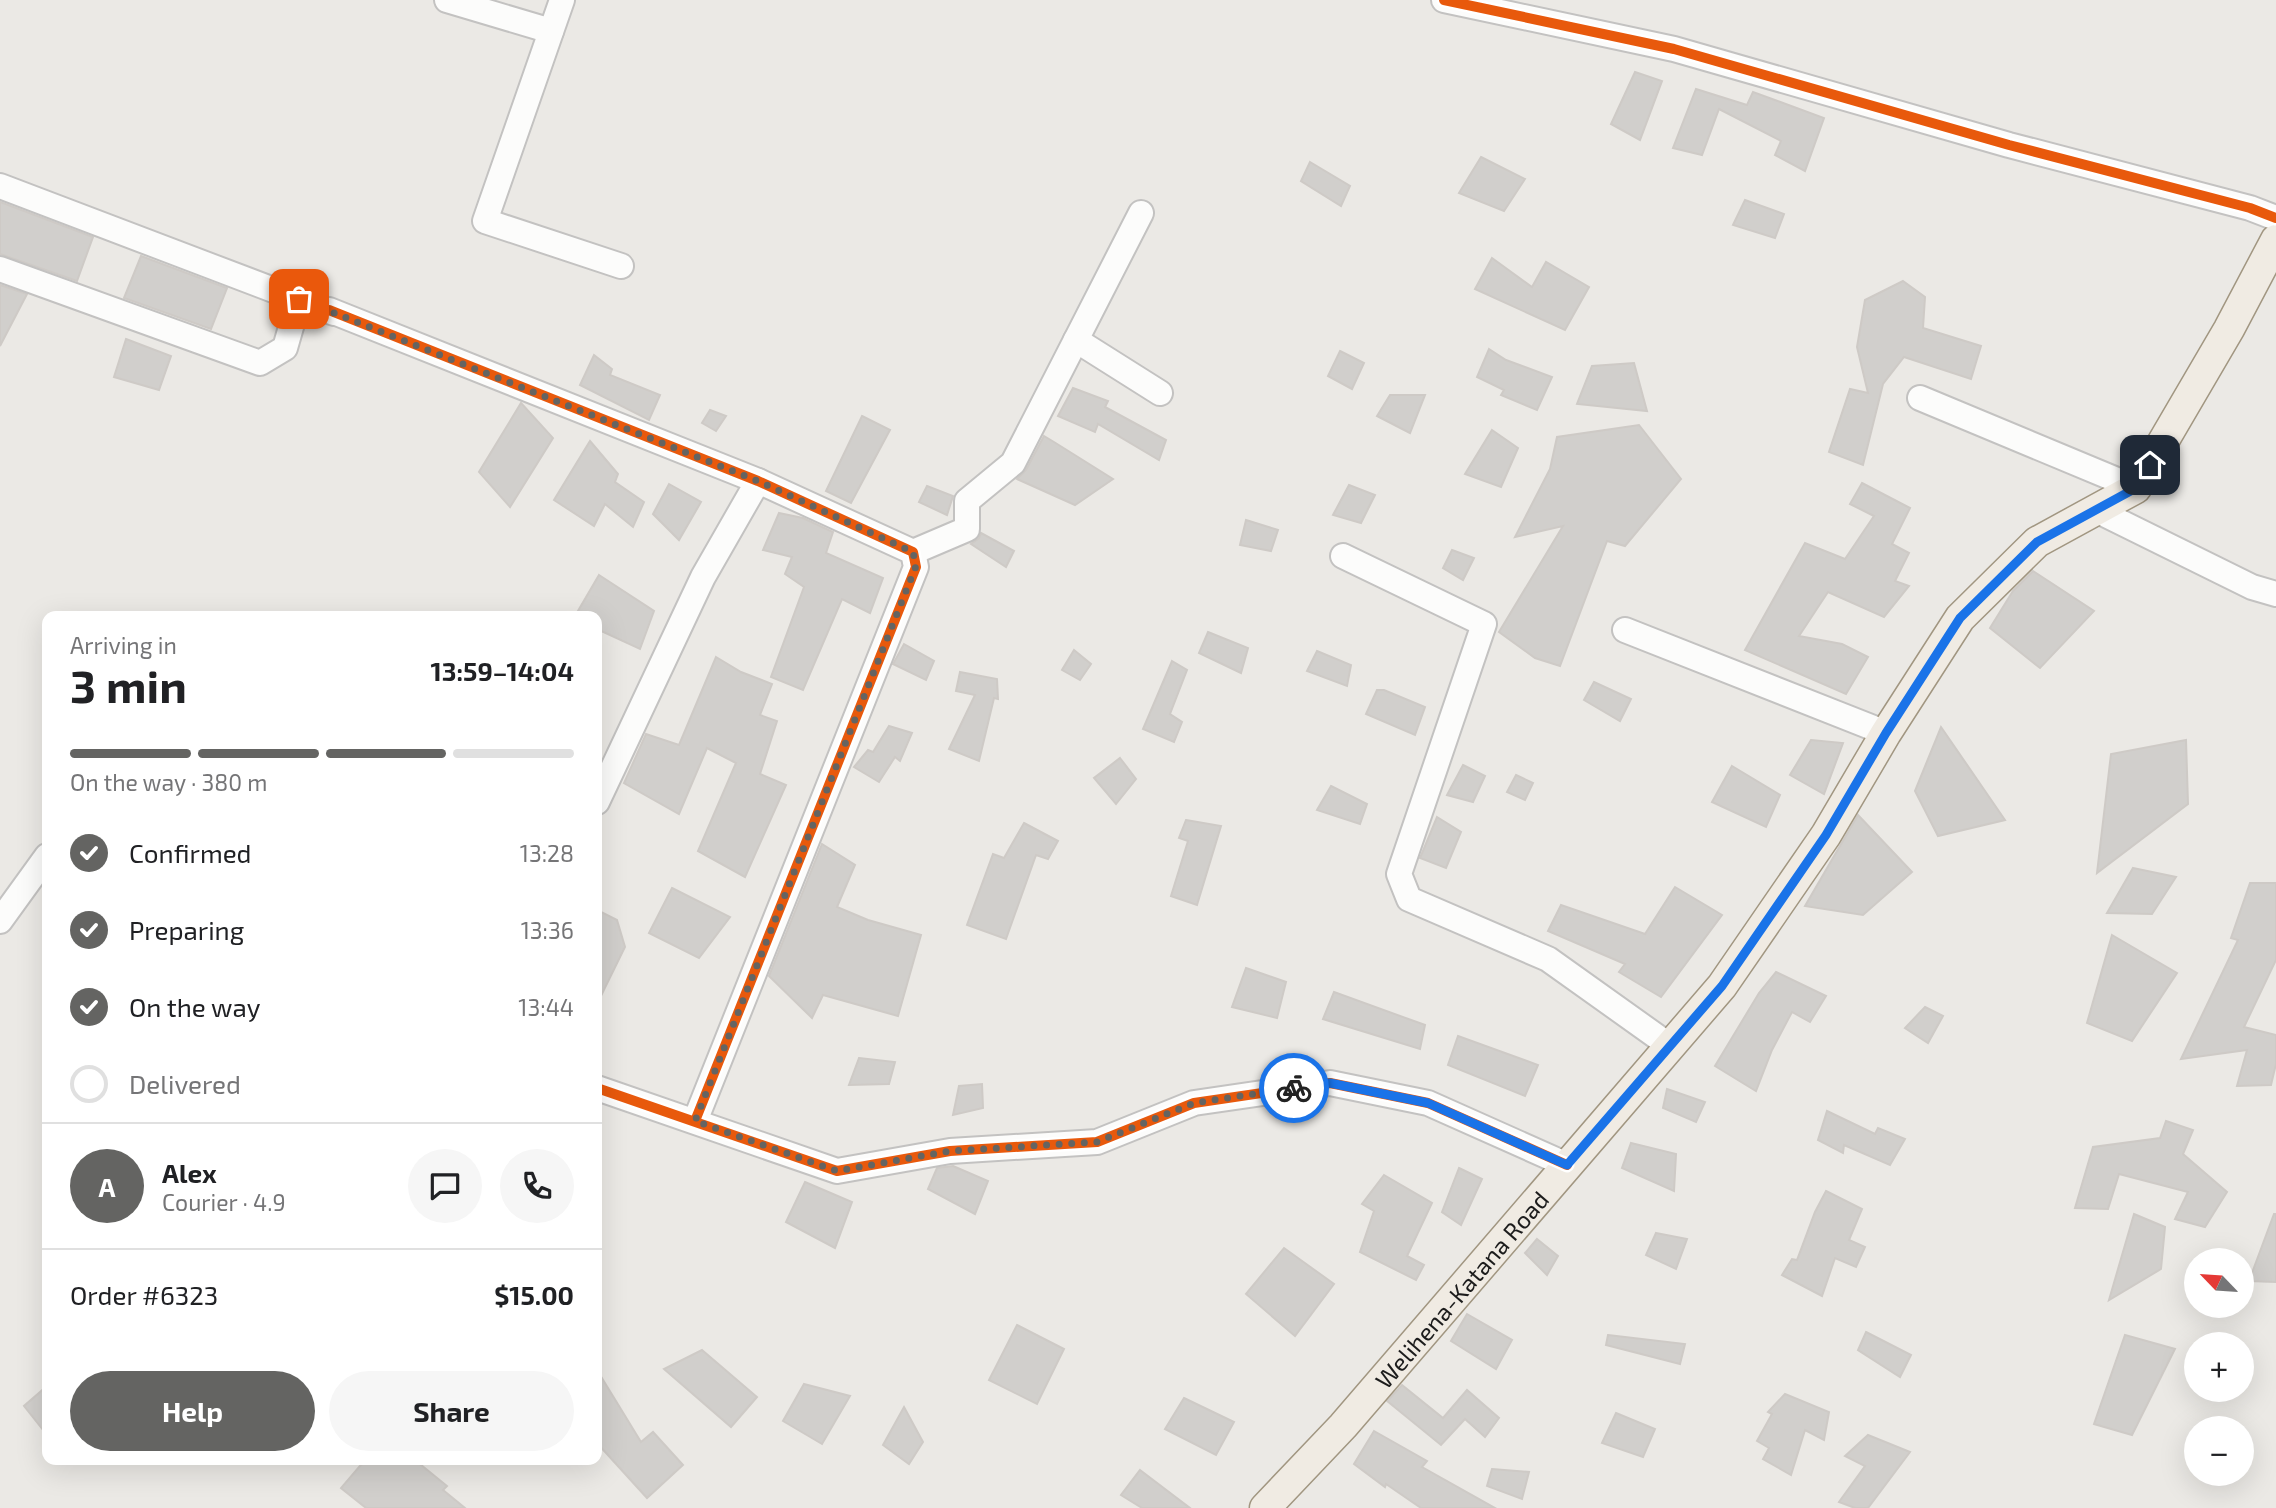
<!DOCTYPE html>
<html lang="en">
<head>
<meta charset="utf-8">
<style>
  :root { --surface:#fff; --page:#f6f6f6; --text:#202124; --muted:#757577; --line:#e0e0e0; --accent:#646462 }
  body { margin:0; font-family:"Exo 2",sans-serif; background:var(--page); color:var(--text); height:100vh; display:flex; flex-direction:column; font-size:26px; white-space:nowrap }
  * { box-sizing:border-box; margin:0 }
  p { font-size:23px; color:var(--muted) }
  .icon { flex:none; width:38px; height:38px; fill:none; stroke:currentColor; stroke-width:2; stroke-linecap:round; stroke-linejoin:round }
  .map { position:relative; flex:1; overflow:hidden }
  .panel { position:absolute; left:42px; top:611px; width:560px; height:854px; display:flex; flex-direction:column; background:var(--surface); border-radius:14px; box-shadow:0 7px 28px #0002 }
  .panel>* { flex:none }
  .needle { width:46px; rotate:295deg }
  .buttons { position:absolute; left:2184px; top:1248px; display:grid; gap:14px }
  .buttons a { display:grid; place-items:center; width:70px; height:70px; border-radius:50%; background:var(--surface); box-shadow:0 7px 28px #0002; font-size:35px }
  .pin { position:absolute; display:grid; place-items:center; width:60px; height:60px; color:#fff; margin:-30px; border-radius:14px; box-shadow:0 4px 10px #0006 }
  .courier { position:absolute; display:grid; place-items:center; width:70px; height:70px; margin:-35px; border:5px solid #1a73e8; border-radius:50%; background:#fff; color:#222; box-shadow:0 2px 9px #0007 }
  .headline em { font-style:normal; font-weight:700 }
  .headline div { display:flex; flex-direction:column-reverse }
  .headline { display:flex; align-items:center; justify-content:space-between; height:119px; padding:0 28px }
  h1 { font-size:46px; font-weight:700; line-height:52px }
  .bar { display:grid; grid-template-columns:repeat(4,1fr); gap:10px 7px; align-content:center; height:84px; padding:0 28px }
  .bar i { height:9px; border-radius:5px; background:var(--line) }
  .bar .current { background:var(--accent) }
  .bar p { grid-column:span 4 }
  .line { display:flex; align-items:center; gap:18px; padding:0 28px; border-top:2px solid var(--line) }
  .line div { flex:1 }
  .round { display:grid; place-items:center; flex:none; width:74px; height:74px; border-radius:37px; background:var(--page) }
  ol { padding:0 28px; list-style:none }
  li { display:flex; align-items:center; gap:21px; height:77px }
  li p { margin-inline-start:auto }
  li .icon { padding:7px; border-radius:50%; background:var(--accent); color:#fff; stroke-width:4 }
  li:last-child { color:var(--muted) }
  li i { width:38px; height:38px; border:4px solid var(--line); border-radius:50% }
  .action { display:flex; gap:14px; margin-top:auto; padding:14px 28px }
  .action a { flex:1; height:80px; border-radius:42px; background:var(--accent); color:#fff; font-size:28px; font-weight:700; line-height:80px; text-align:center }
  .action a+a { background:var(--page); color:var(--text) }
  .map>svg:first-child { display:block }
  .building { fill:#d1cfcc; stroke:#cecac6; stroke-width:2 }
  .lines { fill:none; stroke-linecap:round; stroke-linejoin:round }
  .minor-casing { stroke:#c3c2c1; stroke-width:28 }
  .major-casing { stroke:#a19681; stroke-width:33 }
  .minor { stroke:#fcfcfb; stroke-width:24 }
  .major { stroke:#f0ebe3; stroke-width:30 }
  .cycleway-casing { stroke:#fff; stroke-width:15 }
  .cycleway { stroke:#e8590c; stroke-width:10 }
  .done { stroke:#646462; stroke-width:7; stroke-dasharray:0 12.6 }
  .route { stroke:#1a73e8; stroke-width:9 }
  .labels { text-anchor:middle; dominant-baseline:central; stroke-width:7; stroke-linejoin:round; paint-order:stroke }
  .street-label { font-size:24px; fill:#1c1c1c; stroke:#fff }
</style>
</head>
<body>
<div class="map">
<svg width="2276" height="1508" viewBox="0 0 2276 1508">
  <rect width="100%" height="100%" fill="#ebe9e5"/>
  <g class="building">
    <path d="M 1635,72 L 1662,81 L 1640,140 L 1611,124 Z"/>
    <path d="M 1696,89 L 1747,105 L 1753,92 L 1824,118 L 1805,171 L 1775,155 L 1781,141 L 1719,109 L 1702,155 L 1673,148 Z"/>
    <path d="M 1481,157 L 1525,179 L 1504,211 L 1459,193 Z"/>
    <path d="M 1310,162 L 1350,186 L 1341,206 L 1301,181 Z"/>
    <path d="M 1745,200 L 1784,214 L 1775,238 L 1733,225 Z"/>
    <path d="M 0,202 L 93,237 L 77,281 L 0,254 Z"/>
    <path d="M 141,256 L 227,288 L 211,329 L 124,298 Z"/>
    <path d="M 1492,258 L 1532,287 L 1546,262 L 1589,287 L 1565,330 L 1475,289 Z"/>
    <path d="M 1903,281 L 1925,297 L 1923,328 L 1981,346 L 1971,379 L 1904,357 L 1883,384 L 1863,465 L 1829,452 L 1850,389 L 1868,393 L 1857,347 L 1865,300 Z"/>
    <path d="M 0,285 L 27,294 L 0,346 Z"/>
    <path d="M 126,339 L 171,356 L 159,390 L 114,377 Z"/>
    <path d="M 1489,349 L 1506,360 L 1552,377 L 1537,410 L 1501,395 L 1504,390 L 1477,377 Z"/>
    <path d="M 1340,351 L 1364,363 L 1352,389 L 1328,376 Z"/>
    <path d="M 594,355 L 612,369 L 610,375 L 660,395 L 649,420 L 580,385 Z"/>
    <path d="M 1634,363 L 1647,411 L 1577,404 L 1592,366 Z"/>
    <path d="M 1073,388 L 1108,401 L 1105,407 L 1166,440 L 1159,460 L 1098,424 L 1095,432 L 1058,416 Z"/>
    <path d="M 1390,395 L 1425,395 L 1410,433 L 1377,416 Z"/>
    <path d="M 521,403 L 553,438 L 510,507 L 479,472 Z"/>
    <path d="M 710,410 L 726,416 L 716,431 L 702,423 Z"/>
    <path d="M 862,416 L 890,430 L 851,503 L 826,491 Z"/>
    <path d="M 1639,425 L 1681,479 L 1625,546 L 1607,541 L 1560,666 L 1535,658 L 1499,632 L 1563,526 L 1515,537 L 1550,469 L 1557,437 Z"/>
    <path d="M 1492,430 L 1518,448 L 1501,487 L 1465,474 Z"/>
    <path d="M 1044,436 L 1054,442 L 1113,479 L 1075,505 L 1017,479 L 1026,470 Z"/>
    <path d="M 590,441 L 618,474 L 615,482 L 644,502 L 633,527 L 605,504 L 594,526 L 554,500 Z"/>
    <path d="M 1862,483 L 1910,508 L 1892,544 L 1909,553 L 1895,581 L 1909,586 L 1884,617 L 1828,592 L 1799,636 L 1842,644 L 1868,657 L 1846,694 L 1745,650 L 1805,543 L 1845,559 L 1874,516 L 1850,504 Z"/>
    <path d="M 669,484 L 701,502 L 679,540 L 653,514 Z"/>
    <path d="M 1349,485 L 1375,495 L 1361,523 L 1333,515 Z"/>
    <path d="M 927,486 L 953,496 L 947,515 L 919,502 Z"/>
    <path d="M 779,513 L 803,518 L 833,532 L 826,553 L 883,578 L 870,613 L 842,599 L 803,690 L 771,677 L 804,587 L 785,574 L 792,557 L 763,550 Z"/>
    <path d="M 1246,520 L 1278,530 L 1271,551 L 1240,545 Z"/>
    <path d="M 981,533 L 1014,551 L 1006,567 L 971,544 L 979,538 Z"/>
    <path d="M 1452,550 L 1474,558 L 1463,580 L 1443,568 Z"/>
    <path d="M 2033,571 L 2094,611 L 2040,668 L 1990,628 L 2013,591 Z"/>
    <path d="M 599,575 L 654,611 L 640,649 L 597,629 L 597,616 L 575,616 Z"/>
    <path d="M 1208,632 L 1248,648 L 1241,673 L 1199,653 Z"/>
    <path d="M 904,644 L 934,661 L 926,680 L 893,664 Z"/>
    <path d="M 1074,650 L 1091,664 L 1080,680 L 1062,670 Z"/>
    <path d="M 1317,651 L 1351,665 L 1347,686 L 1307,671 Z"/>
    <path d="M 716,657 L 741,672 L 772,684 L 760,715 L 777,721 L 760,774 L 786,785 L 745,877 L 698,851 L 736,763 L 707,748 L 679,814 L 624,783 L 646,734 L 679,745 Z"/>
    <path d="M 1172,661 L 1187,670 L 1170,714 L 1182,722 L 1174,742 L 1143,729 Z"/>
    <path d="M 960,672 L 997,679 L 998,699 L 994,698 L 979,761 L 949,749 L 975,695 L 956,691 Z"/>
    <path d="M 1594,682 L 1631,699 L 1620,721 L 1584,700 Z"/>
    <path d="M 1377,690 L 1384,690 L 1425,707 L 1415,735 L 1366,714 Z"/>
    <path d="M 889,726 L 912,733 L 900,761 L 895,757 L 879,782 L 854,767 L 868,750 L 873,752 Z"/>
    <path d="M 1941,727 L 2005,820 L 1938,836 L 1915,791 Z"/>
    <path d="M 1811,740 L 1843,743 L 1824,794 L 1790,775 Z"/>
    <path d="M 2186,740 L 2188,804 L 2097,873 L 2111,754 Z"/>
    <path d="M 1120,758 L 1136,779 L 1116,804 L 1094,778 Z"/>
    <path d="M 1463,765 L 1485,776 L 1473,802 L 1447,795 Z"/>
    <path d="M 1732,766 L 1780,795 L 1766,827 L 1712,802 Z"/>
    <path d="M 1516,775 L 1533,783 L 1525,800 L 1507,792 Z"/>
    <path d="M 1331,786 L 1367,804 L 1360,824 L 1317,810 Z"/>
    <path d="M 1858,815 L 1912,872 L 1863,915 L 1805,906 Z"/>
    <path d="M 1437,817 L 1461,832 L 1446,868 L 1420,858 Z"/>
    <path d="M 1186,820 L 1221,826 L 1197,905 L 1171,896 L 1188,841 L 1179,838 Z"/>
    <path d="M 1024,823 L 1058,841 L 1048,859 L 1036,855 L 1006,939 L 967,925 L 993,854 L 1004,858 Z"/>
    <path d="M 822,844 L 855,865 L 837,907 L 868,920 L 921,935 L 898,1016 L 823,995 L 812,1018 L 769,976 Z"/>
    <path d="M 2133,868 L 2176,877 L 2152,914 L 2107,913 Z"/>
    <path d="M 2250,883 L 2276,883 L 2276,960 L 2244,1027 L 2276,1035 L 2276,1064 L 2271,1085 L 2237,1086 L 2247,1050 L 2181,1059 L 2238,940 L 2231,938 Z"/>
    <path d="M 1675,887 L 1722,915 L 1661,997 L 1619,972 L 1625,964 L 1548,931 L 1561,905 L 1645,934 Z"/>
    <path d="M 672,888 L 730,917 L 699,958 L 649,933 Z"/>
    <path d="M 597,910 L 617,920 L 625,947 L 597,1004 Z"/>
    <path d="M 2112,935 L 2177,973 L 2132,1041 L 2087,1023 Z"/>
    <path d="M 1246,968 L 1286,982 L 1277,1018 L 1232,1007 Z"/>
    <path d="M 1776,972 L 1826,996 L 1810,1022 L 1792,1012 L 1772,1050 L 1756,1091 L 1715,1066 L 1759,993 Z"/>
    <path d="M 1334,992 L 1425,1025 L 1420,1049 L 1323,1019 Z"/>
    <path d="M 1925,1007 L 1943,1016 L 1928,1043 L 1905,1028 Z"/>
    <path d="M 1458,1036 L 1538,1065 L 1525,1096 L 1448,1065 Z"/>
    <path d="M 859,1058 L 895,1062 L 889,1084 L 849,1085 Z"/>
    <path d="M 982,1084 L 983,1108 L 953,1115 L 959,1086 Z"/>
    <path d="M 1667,1089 L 1705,1102 L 1696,1122 L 1663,1108 Z"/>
    <path d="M 1827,1111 L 1875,1134 L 1878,1128 L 1905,1139 L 1890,1165 L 1844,1145 L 1843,1153 L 1818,1140 Z"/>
    <path d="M 2166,1121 L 2193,1130 L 2183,1154 L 2227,1192 L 2205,1227 L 2175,1219 L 2188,1192 L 2119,1174 L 2108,1209 L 2075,1208 L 2093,1147 L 2160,1138 Z"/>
    <path d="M 1631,1143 L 1676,1154 L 1674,1191 L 1622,1168 Z"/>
    <path d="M 953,1166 L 988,1181 L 975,1214 L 928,1189 L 937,1168 Z"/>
    <path d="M 1459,1168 L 1482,1179 L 1461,1225 L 1442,1212 Z"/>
    <path d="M 1384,1175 L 1432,1203 L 1407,1256 L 1424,1265 L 1416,1280 L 1360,1252 L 1374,1211 L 1362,1204 Z"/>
    <path d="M 805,1182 L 852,1202 L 835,1248 L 786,1222 Z"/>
    <path d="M 1826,1191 L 1862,1209 L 1849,1240 L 1865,1247 L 1856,1267 L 1835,1258 L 1822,1296 L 1782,1275 L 1792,1259 L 1797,1260 L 1815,1212 Z"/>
    <path d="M 2134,1214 L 2165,1227 L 2161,1269 L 2109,1300 Z"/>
    <path d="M 2274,1214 L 2276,1214 L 2276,1282 L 2249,1281 Z"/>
    <path d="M 1656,1233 L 1687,1239 L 1676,1269 L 1646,1255 Z"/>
    <path d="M 1537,1239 L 1558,1256 L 1547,1275 L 1525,1253 Z"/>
    <path d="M 1284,1248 L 1334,1284 L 1295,1336 L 1246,1294 Z"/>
    <path d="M 1467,1314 L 1512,1340 L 1496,1369 L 1451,1341 Z"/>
    <path d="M 1017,1325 L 1064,1349 L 1037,1404 L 989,1380 Z"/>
    <path d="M 1866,1332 L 1911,1355 L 1900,1377 L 1858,1350 Z"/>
    <path d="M 1608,1335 L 1685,1344 L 1680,1364 L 1606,1345 Z"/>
    <path d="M 2125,1335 L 2175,1349 L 2132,1435 L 2094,1424 Z"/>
    <path d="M 702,1350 L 757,1397 L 731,1427 L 664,1369 Z"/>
    <path d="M 597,1370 L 641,1442 L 653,1432 L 683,1465 L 647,1498 L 597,1443 Z"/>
    <path d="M 804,1384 L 850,1396 L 822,1444 L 783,1421 Z"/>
    <path d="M 1402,1385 L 1443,1418 L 1467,1390 L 1499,1418 L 1485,1437 L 1465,1419 L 1441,1445 L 1387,1401 Z"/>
    <path d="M 47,1386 L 47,1435 L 24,1406 Z"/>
    <path d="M 1785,1394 L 1829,1412 L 1824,1440 L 1805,1430 L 1791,1475 L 1763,1459 L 1769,1448 L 1757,1441 L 1772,1414 L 1768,1412 Z"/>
    <path d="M 1184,1398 L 1234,1422 L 1216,1455 L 1165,1429 Z"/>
    <path d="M 904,1407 L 923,1442 L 909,1464 L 883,1445 Z"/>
    <path d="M 1616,1413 L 1655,1429 L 1643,1457 L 1602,1443 Z"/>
    <path d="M 1374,1431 L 1427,1461 L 1422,1467 L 1495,1508 L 1421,1508 L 1386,1484 L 1385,1487 L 1354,1464 Z"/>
    <path d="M 1868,1435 L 1910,1452 L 1868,1508 L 1855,1508 L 1839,1502 L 1865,1466 L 1845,1456 Z"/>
    <path d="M 365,1460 L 415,1460 L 447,1486 L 443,1490 L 465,1508 L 366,1508 L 341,1488 Z"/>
    <path d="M 1492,1469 L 1529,1472 L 1522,1499 L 1487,1486 Z"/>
    <path d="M 1140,1470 L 1190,1508 L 1142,1508 L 1121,1495 Z"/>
  </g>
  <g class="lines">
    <defs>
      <g id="minor">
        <path d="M 447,0 L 551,31"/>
        <path d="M 562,0 L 485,221 L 621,266"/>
        <path d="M 1444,0 L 1674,49 L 2009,145 L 2250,208 L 2276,218"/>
        <path d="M 0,186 L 334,313"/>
        <path d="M 0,269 L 260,363 L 285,348 L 299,299"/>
        <path d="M 329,310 L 758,481 L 913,552 L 916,567 L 695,1121"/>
        <path d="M 1076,340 L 1160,393"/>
        <path d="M 1920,398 L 2136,488"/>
        <path d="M 2096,510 L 2252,587 L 2276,594"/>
        <path d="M 913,552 L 967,529 L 967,501 L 1013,463 L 1141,213"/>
        <path d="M 1343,556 L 1484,624 L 1399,874 L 1409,899 L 1548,959 L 1670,1046"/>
        <path d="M 1625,630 L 1886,733"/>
        <path d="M 597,802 L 703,577 L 758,481"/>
        <path d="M 0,921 L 47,856"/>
        <path d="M 597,1088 L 837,1171 L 950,1151 L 1097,1142 L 1194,1103 L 1330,1083 L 1428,1103 L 1567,1165"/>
      </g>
      <g id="major">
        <path id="s1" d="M 1265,1508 L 1343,1426 L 1722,986 L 1826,835 L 1886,733 L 1960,618 L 2037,542 L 2136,488 L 2229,329 L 2276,240"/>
      </g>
    </defs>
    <use href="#minor" class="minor-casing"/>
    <use href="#major" class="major-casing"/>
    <use href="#minor" class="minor"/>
    <use href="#major" class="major"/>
    <defs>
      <g id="cycleway">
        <path d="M 1444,0 L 1674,49 L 2009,145 L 2250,208 L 2276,218"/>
        <path d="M 329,310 L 758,481 L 913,552 L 916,567 L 695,1121"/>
        <path d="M 597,1088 L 837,1171 L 950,1151 L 1097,1142 L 1194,1103 L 1330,1083 L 1428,1103 L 1567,1165"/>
      </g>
    </defs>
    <use href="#cycleway" class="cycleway-casing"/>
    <use href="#cycleway" class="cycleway"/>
  </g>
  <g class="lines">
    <path class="done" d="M 299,299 L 758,481 L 913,552 L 916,566 L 695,1121 L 837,1171 L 950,1151 L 1097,1142 L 1194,1103 L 1294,1088"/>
    <path class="route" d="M 1294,1088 L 1330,1083 L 1428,1103 L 1567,1165 L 1722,986 L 1826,835 L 1886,733 L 1960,618 L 2037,542 L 2136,488 L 2150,465"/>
  </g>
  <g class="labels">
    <g class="street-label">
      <text stroke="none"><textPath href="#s1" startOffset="294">Welihena-Katana Road</textPath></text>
    </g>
  </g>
</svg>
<div class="buttons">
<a><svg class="needle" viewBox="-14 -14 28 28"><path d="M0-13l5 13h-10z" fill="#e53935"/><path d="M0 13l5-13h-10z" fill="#757577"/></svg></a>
<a>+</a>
<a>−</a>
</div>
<div class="pin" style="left:299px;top:299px;background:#ea580c"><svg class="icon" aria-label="bag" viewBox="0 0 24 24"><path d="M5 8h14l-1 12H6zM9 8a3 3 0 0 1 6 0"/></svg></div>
<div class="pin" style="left:2150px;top:465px;background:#1f2937"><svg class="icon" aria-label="home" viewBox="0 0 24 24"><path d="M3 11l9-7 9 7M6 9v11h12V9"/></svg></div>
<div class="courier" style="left:1294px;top:1088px"><svg class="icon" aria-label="bike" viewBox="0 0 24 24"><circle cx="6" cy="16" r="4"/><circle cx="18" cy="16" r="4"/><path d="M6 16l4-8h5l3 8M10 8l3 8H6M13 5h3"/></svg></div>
<section class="panel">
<div class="headline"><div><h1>3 min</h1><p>Arriving in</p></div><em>13:59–14:04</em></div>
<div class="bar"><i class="current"></i><i class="current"></i><i class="current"></i><i></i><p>On the way · 380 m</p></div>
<ol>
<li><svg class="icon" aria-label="check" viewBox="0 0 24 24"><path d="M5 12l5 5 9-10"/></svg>Confirmed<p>13:28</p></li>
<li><svg class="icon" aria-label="check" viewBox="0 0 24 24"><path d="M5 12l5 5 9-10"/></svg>Preparing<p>13:36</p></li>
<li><svg class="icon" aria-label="check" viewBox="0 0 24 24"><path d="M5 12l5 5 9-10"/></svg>On the way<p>13:44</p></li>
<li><i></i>Delivered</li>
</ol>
<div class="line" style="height:126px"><b class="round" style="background:var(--accent);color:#fff">A</b><div><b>Alex</b><p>Courier · 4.9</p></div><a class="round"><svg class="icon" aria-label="chat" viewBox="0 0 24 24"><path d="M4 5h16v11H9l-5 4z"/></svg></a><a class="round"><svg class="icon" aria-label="phone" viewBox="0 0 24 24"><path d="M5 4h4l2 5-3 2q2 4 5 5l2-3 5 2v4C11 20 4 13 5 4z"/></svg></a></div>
<div class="line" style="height:91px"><div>Order #6323</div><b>$15.00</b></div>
<div class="action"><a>Help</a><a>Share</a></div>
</section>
</div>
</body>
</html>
